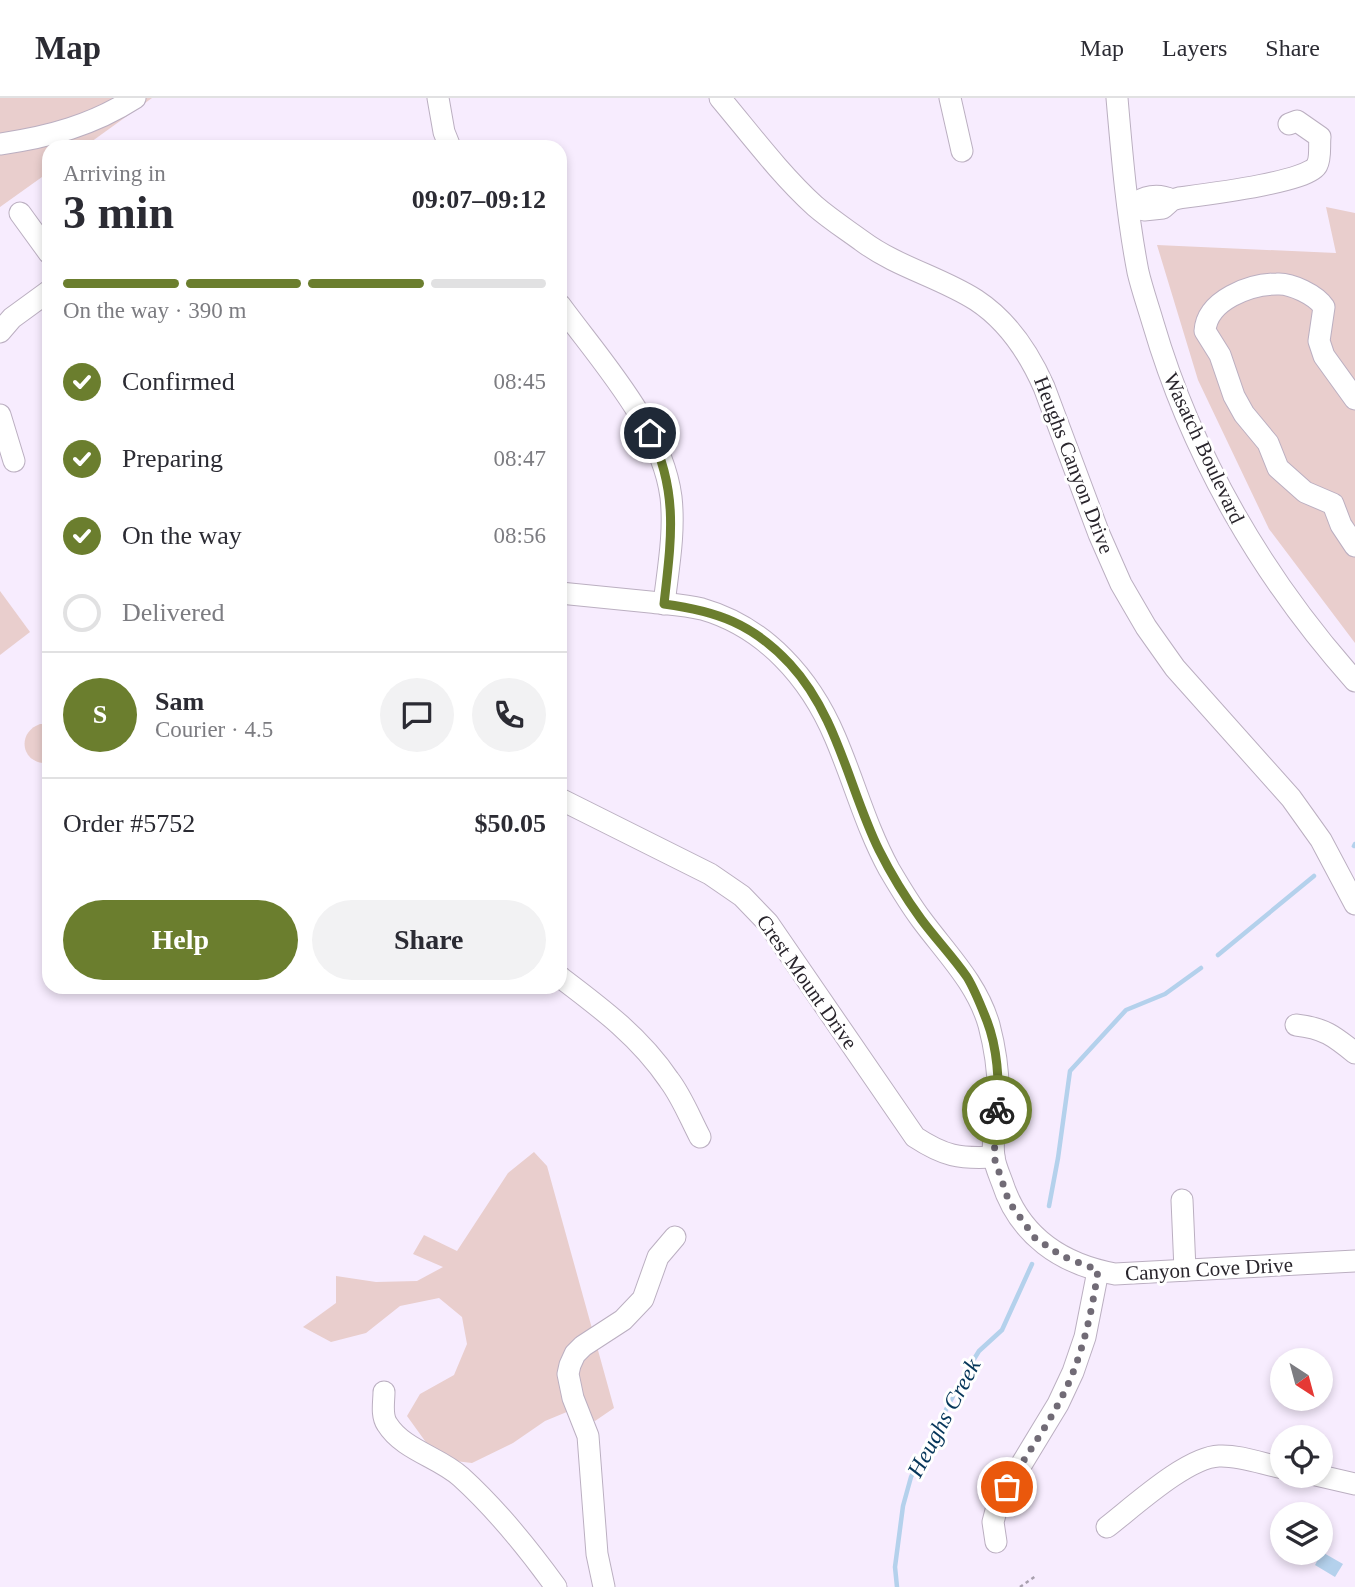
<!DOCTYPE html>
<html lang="en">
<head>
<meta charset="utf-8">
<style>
  :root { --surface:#fff; --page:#f2f2f3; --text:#2b2b33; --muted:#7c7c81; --line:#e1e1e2; --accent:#6b7e2e }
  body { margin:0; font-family:Georgia,serif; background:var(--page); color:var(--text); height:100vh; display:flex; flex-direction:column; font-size:26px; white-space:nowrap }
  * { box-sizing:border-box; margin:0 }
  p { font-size:23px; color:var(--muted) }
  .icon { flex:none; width:38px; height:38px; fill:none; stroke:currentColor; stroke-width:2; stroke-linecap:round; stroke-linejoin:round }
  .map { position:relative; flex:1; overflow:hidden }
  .details { position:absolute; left:42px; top:42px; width:525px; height:854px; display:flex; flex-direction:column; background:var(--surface); border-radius:21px; box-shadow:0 4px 10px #0003 }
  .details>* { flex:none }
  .needle { width:46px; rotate:144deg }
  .fabs { position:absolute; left:1270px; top:1250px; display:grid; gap:14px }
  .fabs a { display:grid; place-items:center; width:63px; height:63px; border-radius:50%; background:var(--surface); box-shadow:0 4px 10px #0003; font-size:35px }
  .pin { position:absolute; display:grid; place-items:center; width:60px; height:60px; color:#fff; margin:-30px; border:4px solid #fff; border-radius:50%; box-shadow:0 2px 7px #0007 }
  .courier { position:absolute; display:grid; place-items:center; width:70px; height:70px; margin:-35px; border:5px solid #6b7e2e; border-radius:50%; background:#fff; color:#222; box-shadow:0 2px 9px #0007 }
  .headline em { font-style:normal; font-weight:600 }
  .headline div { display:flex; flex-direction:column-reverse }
  .headline { display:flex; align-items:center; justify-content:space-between; height:119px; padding:0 21px }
  h1 { font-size:46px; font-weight:600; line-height:52px }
  .bar { display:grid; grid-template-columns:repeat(4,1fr); gap:10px 7px; align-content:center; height:84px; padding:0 21px }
  .bar i { height:9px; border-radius:5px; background:var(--line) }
  .bar .selected { background:var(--accent) }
  .bar p { grid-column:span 4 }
  .line { display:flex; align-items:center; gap:18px; padding:0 21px; border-top:2px solid var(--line) }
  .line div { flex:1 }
  .round { display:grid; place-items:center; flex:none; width:74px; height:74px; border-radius:37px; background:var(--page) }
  ol { padding:0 21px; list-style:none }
  li { display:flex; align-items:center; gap:21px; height:77px }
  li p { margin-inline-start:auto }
  li .icon { padding:7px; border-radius:50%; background:var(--accent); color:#fff; stroke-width:4 }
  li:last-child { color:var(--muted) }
  li i { width:38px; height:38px; border:4px solid var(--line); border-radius:50% }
  .primary-button { display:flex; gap:14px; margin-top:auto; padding:14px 21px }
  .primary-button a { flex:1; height:80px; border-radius:42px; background:var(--accent); color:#fff; font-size:28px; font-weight:600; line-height:80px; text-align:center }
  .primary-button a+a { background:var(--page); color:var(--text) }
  header { display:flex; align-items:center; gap:42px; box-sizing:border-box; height:98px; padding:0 35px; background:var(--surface); border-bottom:2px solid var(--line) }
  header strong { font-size:33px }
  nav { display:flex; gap:38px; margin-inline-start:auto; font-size:24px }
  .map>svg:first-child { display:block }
  .green { fill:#e9cecd }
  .water { fill:#b4d1ec }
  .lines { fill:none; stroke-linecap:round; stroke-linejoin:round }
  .stream { stroke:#b4d1ec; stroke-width:4.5 }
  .minor-casing { stroke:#bbafc1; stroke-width:23 }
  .path { stroke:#a8a0ae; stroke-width:2.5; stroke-dasharray:3.5 3.5; stroke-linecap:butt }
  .minor { stroke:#fff; stroke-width:21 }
  .done { stroke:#716b76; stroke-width:7; stroke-dasharray:0 12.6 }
  .route { stroke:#6b7e2e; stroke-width:9 }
  .labels { text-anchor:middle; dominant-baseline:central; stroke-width:6; stroke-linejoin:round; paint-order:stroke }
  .street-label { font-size:21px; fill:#29252c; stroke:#fff }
  .water-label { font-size:23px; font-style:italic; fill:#06365a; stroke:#fff }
</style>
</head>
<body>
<header>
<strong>Map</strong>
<nav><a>Map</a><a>Layers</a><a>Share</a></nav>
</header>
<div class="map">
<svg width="1355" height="1489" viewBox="0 0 1355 1489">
  <rect width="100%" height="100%" fill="#f7ecfe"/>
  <g class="green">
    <path d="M 0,0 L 152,0 L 84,49 L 49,49 L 49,74 L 0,109 Z"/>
    <path d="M 1326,109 L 1355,115 L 1355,545 L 1269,431 L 1198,282 L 1157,147 L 1336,155 Z"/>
    <path d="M 0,493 L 30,534 L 0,557 Z"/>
    <path d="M 40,626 L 49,626 L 49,665 C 22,668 15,635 40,626 Z"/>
    <path d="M 534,1054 L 547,1068 L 614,1310 L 595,1323 L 574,1311 L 545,1323 L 513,1345 L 472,1365 L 438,1361 L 407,1318 L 420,1296 L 454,1277 L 467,1246 L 462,1219 L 439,1200 L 400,1208 L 366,1235 L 331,1244 L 303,1229 L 336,1205 L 336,1178 L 376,1184 L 417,1183 L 443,1169 L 413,1156 L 424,1137 L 457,1153 L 508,1075 Z"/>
  </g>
  <path class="water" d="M 1322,1454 L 1343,1466 L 1335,1479 L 1315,1467 Z"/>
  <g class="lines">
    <g class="stream">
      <path d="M 1354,748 L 1355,746"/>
      <path d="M 1218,857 L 1314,778"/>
      <path d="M 1049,1108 L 1058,1060 L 1070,973 L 1126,912 L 1165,896 L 1201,870"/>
      <path d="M 897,1489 L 895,1469 L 903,1408 L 911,1379 L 963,1279 L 979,1253 L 1002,1232 L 1032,1166"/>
    </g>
    <defs>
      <g id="minor">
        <path d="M 438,0 L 444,34 L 450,49"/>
        <path d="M 720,0 C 751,37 780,76 815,108 C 830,121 847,132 862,143 C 897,169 940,179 976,202 C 1008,223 1029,255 1044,289 L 1099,436 L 1121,486 L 1146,529 L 1175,570 L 1291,700 L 1321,742 L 1355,806"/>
        <path d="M 950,0 L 962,53"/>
        <path d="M 1117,0 C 1122,58 1127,117 1138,174 C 1142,191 1148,208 1153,225 C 1192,358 1263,480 1355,583"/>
        <path d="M 0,46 C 49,39 93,27 135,0"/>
        <path d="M 1172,102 C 1159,96 1148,97 1135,105 L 1144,112 L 1163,110 L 1172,102 L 1179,100 C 1201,97 1310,84 1317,67 C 1321,60 1319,47 1320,39 L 1297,23 L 1289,26"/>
        <path d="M 20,115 L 49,155"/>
        <path d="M 560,207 C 601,263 662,329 671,399 C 675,435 668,471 664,506"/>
        <path d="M 0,234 L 12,220 L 49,193"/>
        <path d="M 1355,301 L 1324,258 L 1319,243 L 1324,209 C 1316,197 1291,185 1277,186 C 1250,186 1207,202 1205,233 L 1220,257 L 1234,298 L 1244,316 L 1268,345 L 1278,370 L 1305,394 L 1333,406 L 1341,427 L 1355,448"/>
        <path d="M 0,317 L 14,363"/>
        <path d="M 560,495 C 590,498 620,501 650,504 C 667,506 686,507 702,511 C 765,529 810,580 835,639 C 854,683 866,729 889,771 C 899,788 909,805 921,821 C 946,855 977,885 989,927 C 995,950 999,977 998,1001 C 997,1020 991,1039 994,1059 C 995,1067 999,1076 1002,1084 C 1019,1137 1061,1166 1115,1176 L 1355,1163"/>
        <path d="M 560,701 L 710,776 L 742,798 L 768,825 L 915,1039 C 944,1058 959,1061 994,1059"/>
        <path d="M 560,879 C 601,910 640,939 669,982 C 682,999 690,1020 700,1039"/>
        <path d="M 1296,927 C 1324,930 1334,938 1355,955"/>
        <path d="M 1182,1102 L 1185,1172"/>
        <path d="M 384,1294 C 384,1304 381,1317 387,1326 C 403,1352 439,1359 461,1379 C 494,1409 530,1453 556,1489"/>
        <path d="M 1316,1377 L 1355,1386"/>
        <path d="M 1107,1429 C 1133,1409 1187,1359 1219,1358 C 1240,1357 1263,1366 1283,1370"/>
        <path d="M 996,1444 L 993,1424 L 998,1405 L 1058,1306 L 1073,1274 L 1085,1239 L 1098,1173"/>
        <path d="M 604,1489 L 597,1456 L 588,1338 L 573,1300 L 568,1276 L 570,1267 L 575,1256 L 583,1248 L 623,1222 L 643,1201 L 658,1159 L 675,1139"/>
      </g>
    </defs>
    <use href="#minor" class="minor-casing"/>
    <path class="path" d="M 1020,1489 L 1037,1477"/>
    <use href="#minor" class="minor"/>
  </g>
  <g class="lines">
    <path class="done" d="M 997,1012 L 994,1059 L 1009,1104 L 1035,1140 L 1062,1158 L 1098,1172 C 1093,1207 1086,1240 1074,1272 C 1058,1314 1030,1351 1007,1389"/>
    <path class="route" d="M 650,335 C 679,395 671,442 664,506 C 717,513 753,526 790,566 C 838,618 849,691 879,752 C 891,776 905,799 921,821 C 935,840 953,859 967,879 C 975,892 981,908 987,923 C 997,949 1000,984 997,1012"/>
  </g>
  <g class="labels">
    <g class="street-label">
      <text transform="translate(1204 350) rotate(65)">Wasatch Boulevard</text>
      <text transform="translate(1074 367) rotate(69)">Heughs Canyon Drive</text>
      <text transform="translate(807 884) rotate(55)">Crest Mount Drive</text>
      <text transform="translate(1209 1171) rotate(-3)">Canyon Cove Drive</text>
    </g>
    <g class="water-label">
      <text transform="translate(944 1320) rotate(-62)">Heughs Creek</text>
    </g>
  </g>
</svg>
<div class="fabs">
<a><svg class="needle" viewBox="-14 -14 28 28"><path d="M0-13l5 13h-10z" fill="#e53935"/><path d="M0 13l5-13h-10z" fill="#7c7c81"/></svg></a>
<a><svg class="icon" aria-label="locate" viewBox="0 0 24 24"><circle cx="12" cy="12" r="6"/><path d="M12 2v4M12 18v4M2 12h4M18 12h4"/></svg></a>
<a><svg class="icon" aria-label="layers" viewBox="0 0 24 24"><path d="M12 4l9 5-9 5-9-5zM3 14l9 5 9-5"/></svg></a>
</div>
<div class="pin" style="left:1007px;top:1389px;background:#ea580c"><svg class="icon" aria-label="bag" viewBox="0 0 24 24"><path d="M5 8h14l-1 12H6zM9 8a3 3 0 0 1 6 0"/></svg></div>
<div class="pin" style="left:650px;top:335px;background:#1f2937"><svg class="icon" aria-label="home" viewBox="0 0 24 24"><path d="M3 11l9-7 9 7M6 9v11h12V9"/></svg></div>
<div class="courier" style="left:997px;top:1012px"><svg class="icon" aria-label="bike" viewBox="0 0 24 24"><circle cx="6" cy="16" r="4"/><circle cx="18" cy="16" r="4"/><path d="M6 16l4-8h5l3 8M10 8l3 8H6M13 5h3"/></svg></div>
<section class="details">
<div class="headline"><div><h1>3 min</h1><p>Arriving in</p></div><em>09:07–09:12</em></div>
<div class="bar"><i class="selected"></i><i class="selected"></i><i class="selected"></i><i></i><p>On the way · 390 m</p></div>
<ol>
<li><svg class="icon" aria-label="check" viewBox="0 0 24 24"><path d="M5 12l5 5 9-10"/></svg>Confirmed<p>08:45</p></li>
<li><svg class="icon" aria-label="check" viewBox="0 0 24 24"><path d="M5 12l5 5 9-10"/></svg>Preparing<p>08:47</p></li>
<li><svg class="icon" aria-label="check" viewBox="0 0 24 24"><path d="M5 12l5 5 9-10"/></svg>On the way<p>08:56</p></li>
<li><i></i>Delivered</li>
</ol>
<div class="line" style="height:126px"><b class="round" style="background:var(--accent);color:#fff">S</b><div><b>Sam</b><p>Courier · 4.5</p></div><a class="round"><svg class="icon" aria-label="chat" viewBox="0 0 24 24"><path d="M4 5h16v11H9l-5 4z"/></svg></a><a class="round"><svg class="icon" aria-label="phone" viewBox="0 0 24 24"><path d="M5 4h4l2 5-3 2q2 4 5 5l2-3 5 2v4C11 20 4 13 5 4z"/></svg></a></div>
<div class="line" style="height:91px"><div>Order #5752</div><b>$50.05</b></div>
<div class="primary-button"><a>Help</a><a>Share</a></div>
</section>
</div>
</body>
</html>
